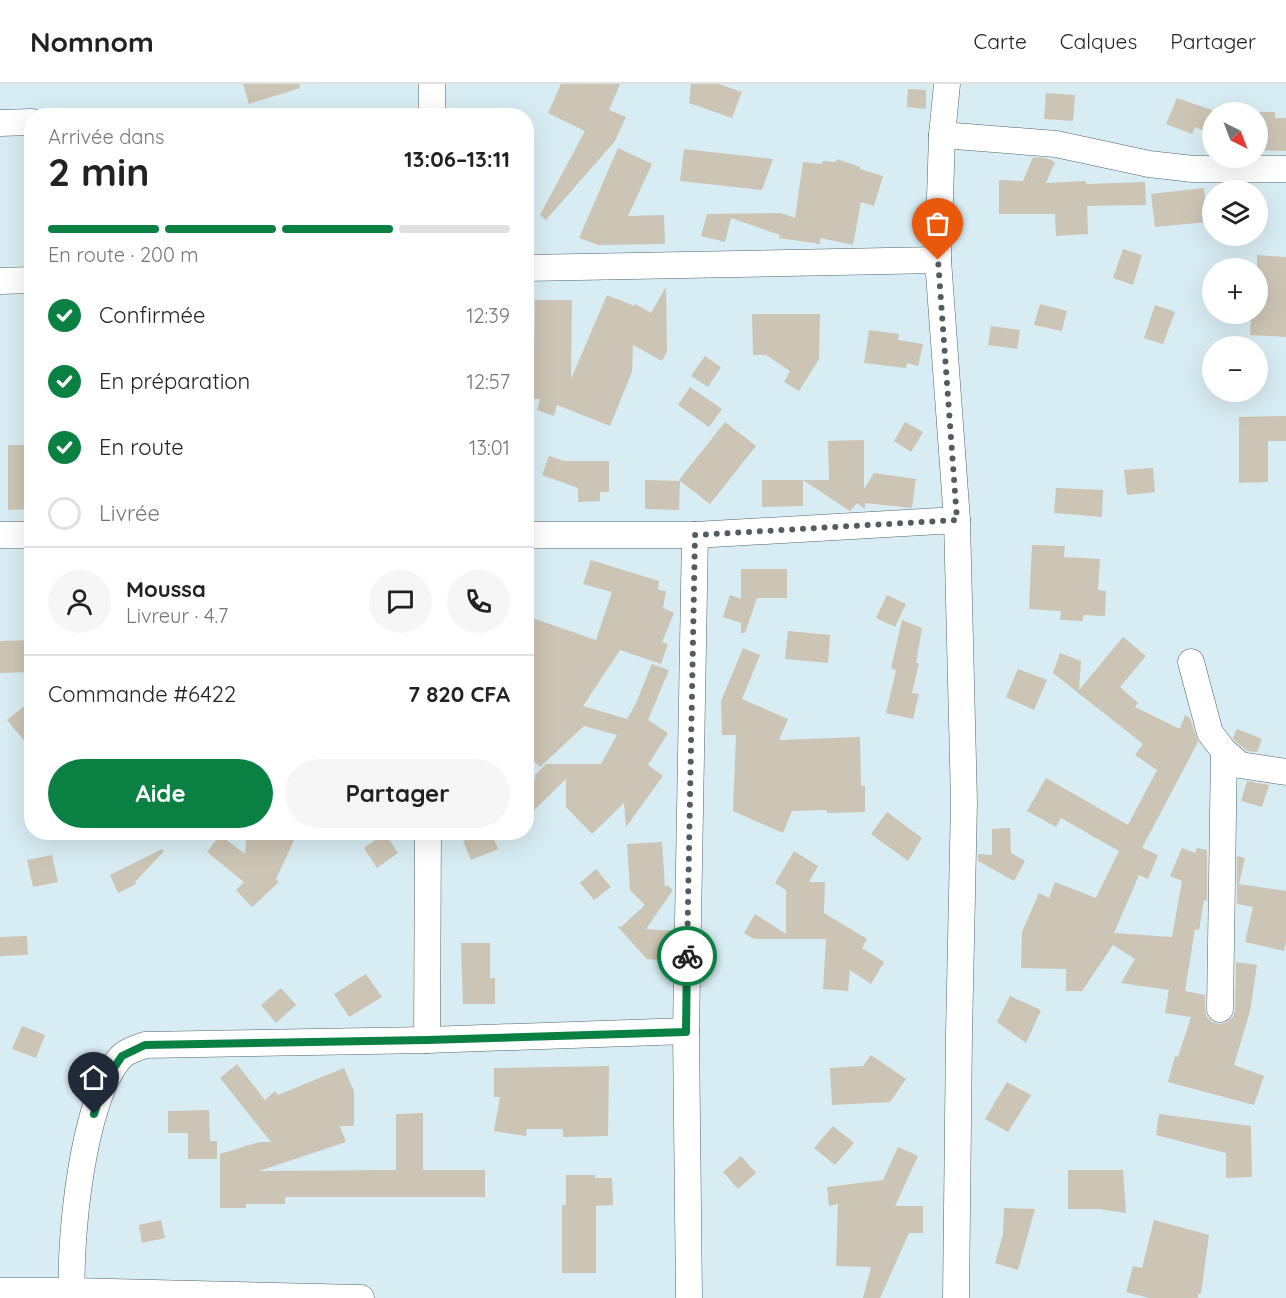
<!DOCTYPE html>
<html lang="fr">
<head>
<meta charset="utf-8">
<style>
  :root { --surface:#fff; --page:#f6f6f6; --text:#222; --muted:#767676; --line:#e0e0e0; --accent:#0b8043 }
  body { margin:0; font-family:Quicksand,sans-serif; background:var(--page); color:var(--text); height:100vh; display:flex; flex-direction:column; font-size:22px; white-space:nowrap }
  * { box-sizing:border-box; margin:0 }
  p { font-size:20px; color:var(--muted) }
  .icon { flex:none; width:33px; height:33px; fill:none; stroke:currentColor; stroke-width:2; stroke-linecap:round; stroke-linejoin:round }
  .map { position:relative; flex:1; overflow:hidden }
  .panel { position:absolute; left:24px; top:24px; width:510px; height:732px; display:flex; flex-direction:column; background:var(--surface); border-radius:24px; box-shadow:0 6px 24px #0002 }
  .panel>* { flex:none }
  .needle { width:39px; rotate:138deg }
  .controls { position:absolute; left:1202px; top:18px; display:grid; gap:12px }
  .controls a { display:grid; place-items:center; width:66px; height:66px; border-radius:50%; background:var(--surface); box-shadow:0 6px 24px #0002; font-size:30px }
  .pin { position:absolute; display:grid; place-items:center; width:51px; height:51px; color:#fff; margin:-62px -26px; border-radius:50% 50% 50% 0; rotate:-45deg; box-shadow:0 0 6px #0007 }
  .pin .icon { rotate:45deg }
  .courier { position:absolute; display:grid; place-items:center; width:60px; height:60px; margin:-30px; border:4px solid #0b8043; border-radius:50%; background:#fff; color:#222; box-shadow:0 2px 8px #0007 }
  .head em { font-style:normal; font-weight:700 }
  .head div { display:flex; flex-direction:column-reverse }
  .head { display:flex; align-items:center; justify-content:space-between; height:102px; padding:0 24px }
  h1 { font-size:39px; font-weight:700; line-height:45px }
  .bar { display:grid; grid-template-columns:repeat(4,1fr); gap:9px 6px; align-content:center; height:72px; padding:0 24px }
  .bar i { height:8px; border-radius:4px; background:var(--line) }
  .bar .selected { background:var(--accent) }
  .bar p { grid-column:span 4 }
  .line { display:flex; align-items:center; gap:15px; padding:0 24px; border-top:2px solid var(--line) }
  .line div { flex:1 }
  .round { display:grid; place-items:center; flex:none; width:63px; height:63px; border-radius:32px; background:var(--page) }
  ol { padding:0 24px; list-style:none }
  li { display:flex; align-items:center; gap:18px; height:66px }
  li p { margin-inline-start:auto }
  li .icon { padding:6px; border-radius:50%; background:var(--accent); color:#fff; stroke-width:4 }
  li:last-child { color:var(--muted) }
  li i { width:33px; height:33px; border:3px solid var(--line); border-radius:50% }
  .primary-button { display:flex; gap:12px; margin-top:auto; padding:12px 24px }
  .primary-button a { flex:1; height:69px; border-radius:36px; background:var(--accent); color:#fff; font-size:24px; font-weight:700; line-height:69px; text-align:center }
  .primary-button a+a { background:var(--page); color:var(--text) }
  header { display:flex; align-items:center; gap:36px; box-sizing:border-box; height:84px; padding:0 30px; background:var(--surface); border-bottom:2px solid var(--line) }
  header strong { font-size:28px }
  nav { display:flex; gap:33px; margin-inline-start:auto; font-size:21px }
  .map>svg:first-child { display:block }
  .building { fill:#ccc4b4 }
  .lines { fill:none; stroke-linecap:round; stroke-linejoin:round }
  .street-casing { stroke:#52646a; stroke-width:27 }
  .street { stroke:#fff; stroke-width:26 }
  .done { stroke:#515d61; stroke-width:6; stroke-dasharray:0 10.8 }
  .route { stroke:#0b8043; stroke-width:8 }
</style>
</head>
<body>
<header>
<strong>Nomnom</strong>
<nav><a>Carte</a><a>Calques</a><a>Partager</a></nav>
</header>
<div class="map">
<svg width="1286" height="1214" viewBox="0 0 1286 1214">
  <rect width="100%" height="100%" fill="#d8edf3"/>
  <g class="building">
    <path d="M 243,0 L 299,0 L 300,4 L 249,20 Z"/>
    <path d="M 561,0 L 620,0 L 609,26 L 626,33 L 615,57 L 546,136 L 540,131 L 585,47 L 548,29 Z"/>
    <path d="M 691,0 L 719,0 L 742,8 L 732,34 L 689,19 Z"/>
    <path d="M 908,5 L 926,6 L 926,25 L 907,23 Z"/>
    <path d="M 1046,9 L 1075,11 L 1073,37 L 1044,35 Z"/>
    <path d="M 1177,14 L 1212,26 L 1212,50 L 1195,43 L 1192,50 L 1166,40 Z"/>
    <path d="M 1257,28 L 1275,28 L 1275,34 L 1286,34 L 1286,67 L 1257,66 Z"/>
    <path d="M 618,64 L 652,80 L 628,132 L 664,131 L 665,160 L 598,161 L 579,154 Z"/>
    <path d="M 684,65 L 773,75 L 762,106 L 680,97 Z"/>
    <path d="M 1033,73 L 1046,74 L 1055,78 L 1046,99 L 1086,97 L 1086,100 L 1145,98 L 1146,121 L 1087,122 L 1088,150 L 1056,152 L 1055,130 L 999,130 L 999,96 L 1023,97 Z"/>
    <path d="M 837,75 L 860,83 L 860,85 L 883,92 L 874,122 L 861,118 L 853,161 L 820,154 L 820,160 L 779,154 L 780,151 L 731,134 L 725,158 L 701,152 L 707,130 L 781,129 L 795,134 L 803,78 L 822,80 L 823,77 L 836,78 Z"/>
    <path d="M 1204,104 L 1207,138 L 1155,143 L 1151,110 Z"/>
    <path d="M 1123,165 L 1142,171 L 1133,201 L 1113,194 Z"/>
    <path d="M 1257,171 L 1286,173 L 1286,253 L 1250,251 L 1251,230 L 1257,230 Z"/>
    <path d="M 666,203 L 667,267 L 662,277 L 633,261 L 632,288 L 610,342 L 557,321 L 554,332 L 537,326 L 540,315 L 526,315 L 526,267 L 534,267 L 535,216 L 572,216 L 571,295 L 607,211 L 634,222 L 635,220 L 651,229 Z"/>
    <path d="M 1040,220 L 1067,227 L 1062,247 L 1034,241 Z"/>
    <path d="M 1155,221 L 1175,228 L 1163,260 L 1144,254 Z"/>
    <path d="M 752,230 L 820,230 L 819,275 L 799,307 L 784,298 L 790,287 L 766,271 L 753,271 Z"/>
    <path d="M 991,242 L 1020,246 L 1017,265 L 988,261 Z"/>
    <path d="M 869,246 L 899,250 L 898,256 L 923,260 L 918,282 L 907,279 L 906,284 L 864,279 Z"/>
    <path d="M 705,272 L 721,283 L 708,303 L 691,292 Z"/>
    <path d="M 690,303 L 722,325 L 709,343 L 678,321 Z"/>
    <path d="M 1286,332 L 1286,357 L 1268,357 L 1268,398 L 1239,399 L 1239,333 Z"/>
    <path d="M 725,338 L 756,362 L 710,420 L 679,396 Z"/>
    <path d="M 905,338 L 923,348 L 911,368 L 894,357 Z"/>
    <path d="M 864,356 L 864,405 L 874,389 L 916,395 L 912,424 L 865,419 L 865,425 L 857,419 L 850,427 L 803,396 L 829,396 L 828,357 Z"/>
    <path d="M 8,361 L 32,361 L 32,425 L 8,426 Z"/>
    <path d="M 549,372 L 564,377 L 609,377 L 609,408 L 600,408 L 600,417 L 578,418 L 578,404 L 542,391 Z"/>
    <path d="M 1153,384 L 1155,408 L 1127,411 L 1124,386 Z"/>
    <path d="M 645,396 L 680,397 L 679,426 L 645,425 Z"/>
    <path d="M 762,396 L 803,396 L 803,422 L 762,423 Z"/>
    <path d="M 1056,404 L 1103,406 L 1102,433 L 1054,429 Z"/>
    <path d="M 1032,461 L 1065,462 L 1064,473 L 1100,475 L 1098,506 L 1106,507 L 1105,532 L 1083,531 L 1083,537 L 1060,536 L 1061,527 L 1029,525 Z"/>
    <path d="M 591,476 L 659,497 L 658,506 L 666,507 L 663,524 L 674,529 L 662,558 L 668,560 L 661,580 L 620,566 L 583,622 L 627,635 L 636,619 L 652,580 L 669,586 L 648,636 L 668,649 L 648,681 L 663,692 L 626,743 L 624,719 L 592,750 L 566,723 L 566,695 L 526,734 L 526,704 L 536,694 L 534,692 L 546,680 L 601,680 L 617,651 L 584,642 L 540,683 L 526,669 L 526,532 L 596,556 L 612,508 L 583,500 Z"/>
    <path d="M 741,485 L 787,485 L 787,514 L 757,514 L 745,549 L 741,549 L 741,539 L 723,533 L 730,511 L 741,515 Z"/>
    <path d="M 887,511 L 906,520 L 895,543 L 876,534 Z"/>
    <path d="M 902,536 L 922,544 L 916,579 L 919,579 L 912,609 L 919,610 L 913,635 L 886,629 L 896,586 L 891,584 Z"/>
    <path d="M 788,547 L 830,551 L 828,579 L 785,575 Z"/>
    <path d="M 1123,553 L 1146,572 L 1120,603 L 1138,619 L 1135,623 L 1180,645 L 1185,631 L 1190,634 L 1198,658 L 1142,764 L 1158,771 L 1148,795 L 1139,791 L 1114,849 L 1172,853 L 1182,797 L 1170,792 L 1182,764 L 1195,769 L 1197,764 L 1207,766 L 1207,817 L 1204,816 L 1199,846 L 1195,845 L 1185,907 L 1205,911 L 1205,925 L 1207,933 L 1212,938 L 1219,940 L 1227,938 L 1233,933 L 1235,926 L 1236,878 L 1257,881 L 1250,927 L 1234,981 L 1264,992 L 1254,1021 L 1168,998 L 1175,972 L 1178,973 L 1191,933 L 1165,929 L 1169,906 L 1121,899 L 1135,875 L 1113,861 L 1082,907 L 1066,907 L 1066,885 L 1021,884 L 1022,848 L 1039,809 L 1049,814 L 1055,798 L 1096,814 L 1119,767 L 1061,734 L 1056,743 L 1027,727 L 1046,694 L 1128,741 L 1157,686 L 1135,671 L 1143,660 L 1053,589 L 1060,569 L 1081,577 L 1079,606 Z"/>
    <path d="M 32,556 L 32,588 L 0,589 L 0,557 Z"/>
    <path d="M 743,564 L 760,571 L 742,615 L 788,635 L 779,656 L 860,653 L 861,702 L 865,702 L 865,728 L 827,729 L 826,726 L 792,727 L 783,749 L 733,727 L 736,651 L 722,651 L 721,617 Z"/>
    <path d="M 1018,585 L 1047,596 L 1034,626 L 1006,613 Z"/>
    <path d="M 32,616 L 32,666 L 7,636 Z"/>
    <path d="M 1237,645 L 1262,655 L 1257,668 L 1247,667 L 1235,657 L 1233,654 Z"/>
    <path d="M 1247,697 L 1269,701 L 1262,723 L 1241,717 Z"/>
    <path d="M 887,728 L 922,754 L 908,777 L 871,750 Z"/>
    <path d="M 1010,744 L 1011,769 L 1025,777 L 1014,797 L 978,777 L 978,770 L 992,771 L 992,745 Z"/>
    <path d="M 247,748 L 298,748 L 276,795 L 279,798 L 252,823 L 236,806 L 244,798 L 207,768 L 220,751 L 245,770 Z"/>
    <path d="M 485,748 L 491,748 L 498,765 L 471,776 L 463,757 Z"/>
    <path d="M 385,749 L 398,769 L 377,784 L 364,764 Z"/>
    <path d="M 662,758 L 665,803 L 667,801 L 673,806 L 646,845 L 673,847 L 671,877 L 647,875 L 617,842 L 621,843 L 645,821 L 630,806 L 627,760 Z"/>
    <path d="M 162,765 L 164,767 L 135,798 L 136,800 L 118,809 L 110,791 Z"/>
    <path d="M 794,767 L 818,782 L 809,798 L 825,798 L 824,829 L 867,855 L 862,864 L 884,878 L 871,900 L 850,886 L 848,907 L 823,905 L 826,855 L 754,855 L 744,849 L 755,830 L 786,850 L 786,806 L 775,799 Z"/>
    <path d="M 52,771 L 58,798 L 33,803 L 27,776 Z"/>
    <path d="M 1237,772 L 1245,774 L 1239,800 L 1286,807 L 1286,857 L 1284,867 L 1245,858 L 1253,823 L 1237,820 Z"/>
    <path d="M 596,785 L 611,803 L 594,816 L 580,799 Z"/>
    <path d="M 27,852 L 28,871 L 0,872 L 0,853 Z"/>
    <path d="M 461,859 L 490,859 L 490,894 L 495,894 L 495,920 L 463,920 Z"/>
    <path d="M 366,890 L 382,913 L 349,933 L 334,910 Z"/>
    <path d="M 281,904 L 296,921 L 276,939 L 261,921 Z"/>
    <path d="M 1010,912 L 1041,926 L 1026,959 L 997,938 Z"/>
    <path d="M 22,942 L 45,951 L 36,974 L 12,965 Z"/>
    <path d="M 871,971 L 906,995 L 890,1018 L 832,1021 L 830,984 L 863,982 Z"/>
    <path d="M 237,980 L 265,1016 L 275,1007 L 278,1011 L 344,984 L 354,1007 L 354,1042 L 340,1042 L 346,1058 L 259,1087 L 396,1086 L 396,1030 L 423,1029 L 423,1086 L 485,1086 L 485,1113 L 285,1113 L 285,1120 L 246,1120 L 246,1124 L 220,1124 L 220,1070 L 259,1058 L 271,1058 L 220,994 Z"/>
    <path d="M 609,982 L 608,1052 L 563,1053 L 563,1045 L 527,1045 L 526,1052 L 494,1047 L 500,1013 L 494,1013 L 494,984 Z"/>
    <path d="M 1007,998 L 1031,1011 L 1008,1048 L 985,1035 Z"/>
    <path d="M 209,1026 L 210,1057 L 217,1057 L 217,1075 L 188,1075 L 188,1049 L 168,1049 L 168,1027 Z"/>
    <path d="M 1159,1030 L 1251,1042 L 1252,1093 L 1226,1094 L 1226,1069 L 1156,1051 Z"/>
    <path d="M 833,1042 L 854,1059 L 835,1081 L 814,1064 Z"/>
    <path d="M 898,1063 L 918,1072 L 895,1122 L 923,1122 L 923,1149 L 909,1149 L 880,1214 L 863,1214 L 871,1183 L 836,1182 L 838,1120 L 829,1122 L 827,1103 L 883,1096 Z"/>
    <path d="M 741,1072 L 756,1089 L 738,1105 L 723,1088 Z"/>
    <path d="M 1068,1086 L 1123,1086 L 1126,1129 L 1099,1125 L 1068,1125 Z"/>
    <path d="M 566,1091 L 595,1091 L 595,1094 L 612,1094 L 613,1121 L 596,1122 L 596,1189 L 562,1189 L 562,1121 L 566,1121 Z"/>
    <path d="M 1004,1124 L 1035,1125 L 1018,1186 L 995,1179 L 1003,1150 Z"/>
    <path d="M 161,1136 L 165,1154 L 142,1159 L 139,1141 Z"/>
    <path d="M 1154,1136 L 1209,1151 L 1201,1210 L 1198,1210 L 1198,1214 L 1149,1214 L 1126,1208 L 1133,1182 L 1142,1184 Z"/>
  </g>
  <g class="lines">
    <defs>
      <g id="street">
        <path d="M 432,0 L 432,32"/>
        <path d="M 947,0 L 942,51 L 938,176 L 957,436 L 964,718 L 959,950 L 956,1214"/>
        <path d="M 0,39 L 32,38"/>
        <path d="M 942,51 L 1056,60 L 1149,80 L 1193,85 L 1286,85"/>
        <path d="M 526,184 L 938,176"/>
        <path d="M 0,197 L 32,196"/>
        <path d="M 0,451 L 32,451"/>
        <path d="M 526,451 L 695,451 L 957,436"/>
        <path d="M 1191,578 L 1210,649 L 1224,667 L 1240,681 L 1286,688"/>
        <path d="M 1220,925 L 1224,667"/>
        <path d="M 427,956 L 428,748"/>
        <path d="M 0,1207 L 71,1207 L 361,1214"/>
        <path d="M 72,1214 C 69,1158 82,1015 121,973 C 126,967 138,964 145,961 L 427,956 L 686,947"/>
        <path d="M 689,1214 L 686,947 L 695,451"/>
      </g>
    </defs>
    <use href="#street" class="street-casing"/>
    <use href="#street" class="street"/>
  </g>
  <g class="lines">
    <path class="done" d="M 687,872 L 695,451 L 957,436 L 938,176"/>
    <path class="route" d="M 94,1030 L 105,997 L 122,972 L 145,961 L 427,956 L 686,948 L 687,872"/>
  </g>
</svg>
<div class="controls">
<a><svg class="needle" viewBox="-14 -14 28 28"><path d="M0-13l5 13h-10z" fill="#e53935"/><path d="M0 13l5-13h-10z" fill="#767676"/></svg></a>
<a><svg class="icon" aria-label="layers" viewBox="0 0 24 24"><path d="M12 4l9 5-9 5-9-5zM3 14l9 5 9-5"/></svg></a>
<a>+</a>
<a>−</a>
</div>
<div class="pin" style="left:938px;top:176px;background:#ea580c"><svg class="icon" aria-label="bag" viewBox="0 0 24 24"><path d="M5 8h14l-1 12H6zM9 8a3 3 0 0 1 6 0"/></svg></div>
<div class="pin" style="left:94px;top:1030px;background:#1f2937"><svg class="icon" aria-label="home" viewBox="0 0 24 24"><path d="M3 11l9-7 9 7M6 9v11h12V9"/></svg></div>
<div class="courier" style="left:687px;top:872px"><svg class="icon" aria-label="bike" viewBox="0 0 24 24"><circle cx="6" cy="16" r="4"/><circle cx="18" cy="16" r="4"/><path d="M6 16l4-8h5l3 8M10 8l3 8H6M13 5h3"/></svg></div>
<section class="panel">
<div class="head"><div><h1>2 min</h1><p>Arrivée dans</p></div><em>13:06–13:11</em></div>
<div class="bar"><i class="selected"></i><i class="selected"></i><i class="selected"></i><i></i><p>En route · 200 m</p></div>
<ol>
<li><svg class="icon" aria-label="check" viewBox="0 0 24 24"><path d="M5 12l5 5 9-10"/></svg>Confirmée<p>12:39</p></li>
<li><svg class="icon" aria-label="check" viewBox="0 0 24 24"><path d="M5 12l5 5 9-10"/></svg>En préparation<p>12:57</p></li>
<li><svg class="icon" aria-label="check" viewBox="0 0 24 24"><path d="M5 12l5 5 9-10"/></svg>En route<p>13:01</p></li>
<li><i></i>Livrée</li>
</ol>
<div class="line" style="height:108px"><a class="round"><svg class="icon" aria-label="person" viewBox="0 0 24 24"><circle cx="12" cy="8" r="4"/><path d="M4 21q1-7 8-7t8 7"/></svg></a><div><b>Moussa</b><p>Livreur · 4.7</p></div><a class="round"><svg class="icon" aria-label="chat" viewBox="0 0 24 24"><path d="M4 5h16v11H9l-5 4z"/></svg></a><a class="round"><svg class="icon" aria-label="phone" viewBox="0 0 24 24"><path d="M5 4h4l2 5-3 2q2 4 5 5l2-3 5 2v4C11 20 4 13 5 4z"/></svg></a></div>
<div class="line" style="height:78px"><div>Commande #6422</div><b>7 820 CFA</b></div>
<div class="primary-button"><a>Aide</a><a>Partager</a></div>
</section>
</div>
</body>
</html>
